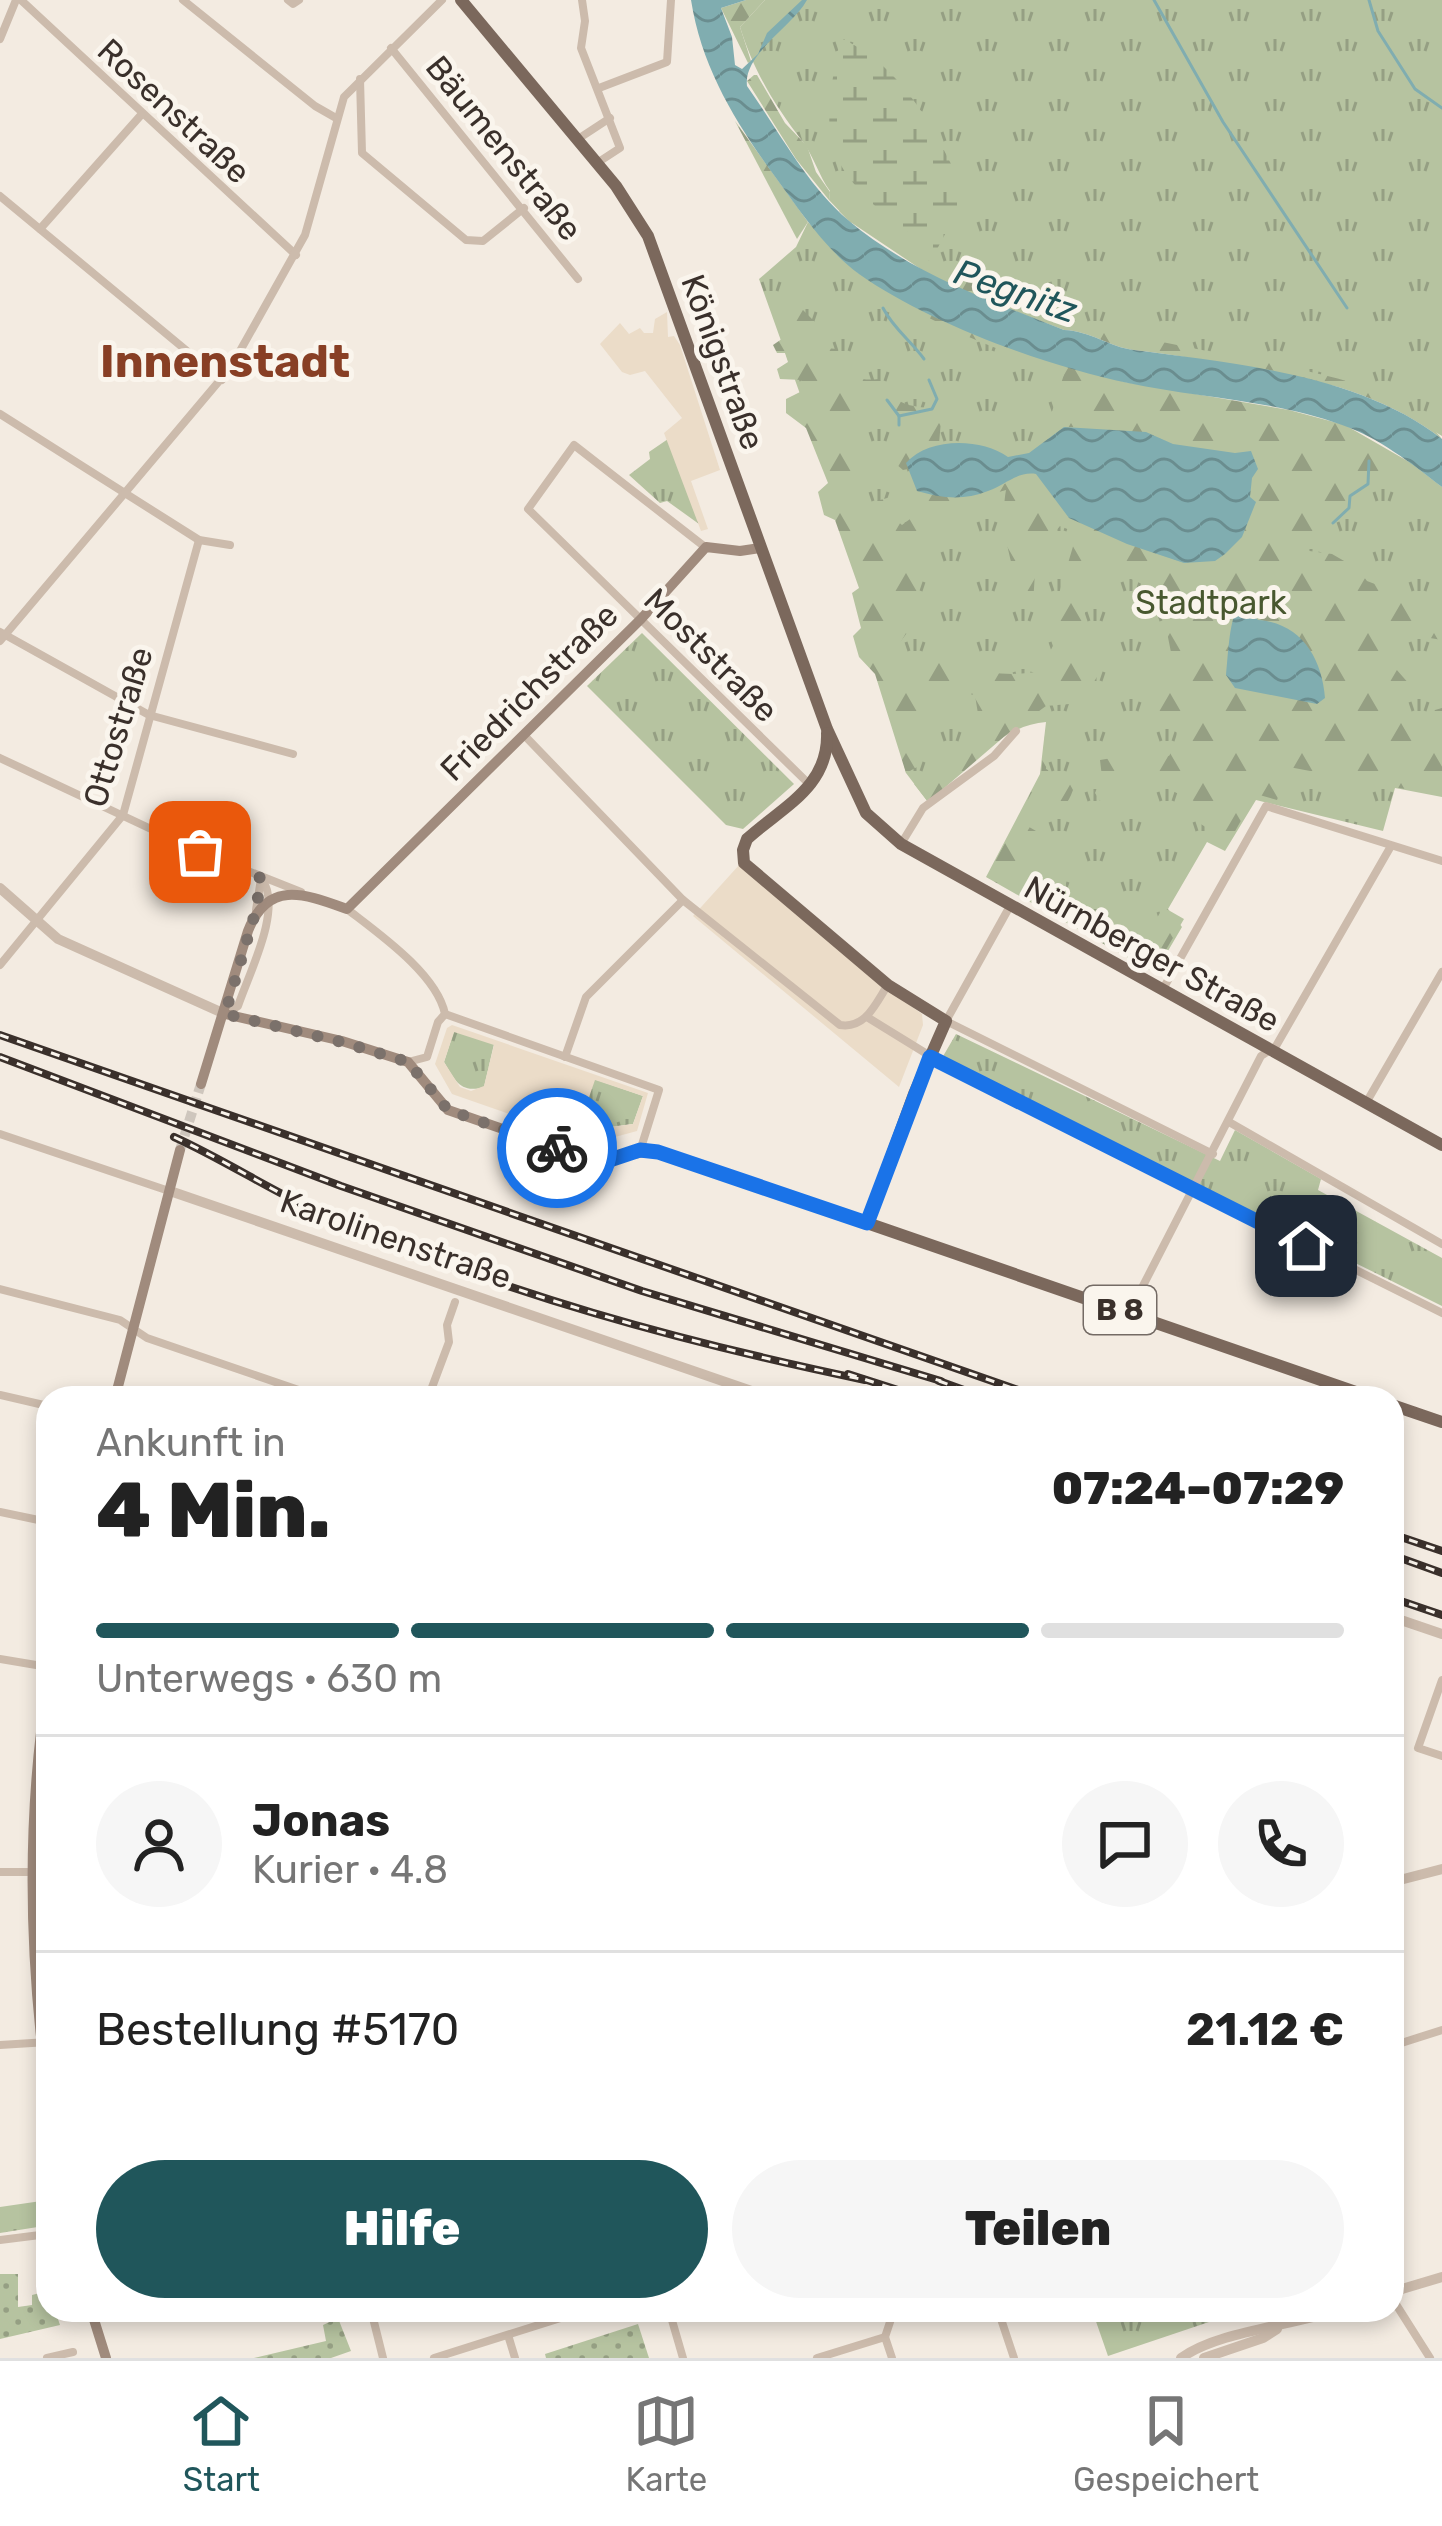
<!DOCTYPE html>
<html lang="de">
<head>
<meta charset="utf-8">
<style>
  :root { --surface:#fff; --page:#f6f6f6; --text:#222; --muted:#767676; --line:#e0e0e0; --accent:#20565b }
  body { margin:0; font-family:Rubik,sans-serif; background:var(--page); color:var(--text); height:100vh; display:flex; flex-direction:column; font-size:45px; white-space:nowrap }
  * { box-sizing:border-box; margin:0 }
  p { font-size:39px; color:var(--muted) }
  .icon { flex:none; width:66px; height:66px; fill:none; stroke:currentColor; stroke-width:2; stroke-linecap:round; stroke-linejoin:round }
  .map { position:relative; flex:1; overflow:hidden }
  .sheet { position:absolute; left:36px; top:1386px; width:1368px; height:936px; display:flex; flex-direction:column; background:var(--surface); border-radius:36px; box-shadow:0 6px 18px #0003 }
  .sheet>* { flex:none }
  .pin { position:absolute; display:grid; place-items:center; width:102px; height:102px; color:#fff; margin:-51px; border-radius:24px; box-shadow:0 6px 18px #0006 }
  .courier { position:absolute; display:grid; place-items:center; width:120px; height:120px; margin:-60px; border:9px solid #1a73e8; border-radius:50%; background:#fff; color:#222; box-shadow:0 3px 15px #0007 }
  .summary em { font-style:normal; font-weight:800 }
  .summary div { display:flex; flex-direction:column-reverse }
  .summary { display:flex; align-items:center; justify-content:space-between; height:204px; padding:0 60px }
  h1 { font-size:78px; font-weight:800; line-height:90px }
  .bar { display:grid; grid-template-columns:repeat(4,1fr); gap:18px 12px; align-content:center; height:144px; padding:0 60px }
  .bar i { height:15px; border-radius:9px; background:var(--line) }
  .bar .current { background:var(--accent) }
  .bar p { grid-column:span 4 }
  .line { display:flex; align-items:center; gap:30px; padding:0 60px; border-top:3px solid var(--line) }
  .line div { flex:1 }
  .round { display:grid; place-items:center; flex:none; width:126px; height:126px; border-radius:63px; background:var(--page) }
  .primary-button { display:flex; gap:24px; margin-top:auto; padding:24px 60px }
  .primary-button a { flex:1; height:138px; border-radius:72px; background:var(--accent); color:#fff; font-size:48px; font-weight:800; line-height:138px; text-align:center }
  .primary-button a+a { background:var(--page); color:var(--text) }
  .tabs { display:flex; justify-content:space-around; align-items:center; height:168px; border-top:3px solid var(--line); background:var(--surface); font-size:33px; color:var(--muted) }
  .tabs a { display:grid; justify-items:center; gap:6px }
  .tabs .current { color:var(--accent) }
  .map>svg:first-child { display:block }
  .grass { fill:url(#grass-tufts) }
  .forest { fill:url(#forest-firs); fill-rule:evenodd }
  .wetland { fill:url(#wetland-marsh) }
  .garden { fill:url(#garden-dots) }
  .plaza { fill:#ebdcc8; fill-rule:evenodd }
  .water { fill:url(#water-waves) }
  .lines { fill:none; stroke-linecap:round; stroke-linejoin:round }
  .stream { stroke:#80adb0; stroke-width:3 }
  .secondary-tunnel { stroke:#cec6bd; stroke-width:10; stroke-dasharray:10 5; stroke-linecap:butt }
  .minor { stroke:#ccbbac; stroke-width:8 }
  .tertiary { stroke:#ccbbac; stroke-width:10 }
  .secondary { stroke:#a08b7d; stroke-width:10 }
  .primary { stroke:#7b685c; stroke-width:12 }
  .rail-casing { stroke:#3a302b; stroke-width:8 }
  .rail { stroke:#faf5ed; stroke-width:3; stroke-dasharray:9; stroke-linecap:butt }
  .done { stroke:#7b716b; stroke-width:12; stroke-dasharray:0 21.6 }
  .route { stroke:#1a73e8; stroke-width:15 }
  .labels { text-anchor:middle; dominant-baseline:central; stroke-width:10; stroke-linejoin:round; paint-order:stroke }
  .shield { fill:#faf5ed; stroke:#746b65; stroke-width:3 }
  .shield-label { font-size:30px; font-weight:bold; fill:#3a302b }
  .street-label { font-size:33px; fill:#3a302b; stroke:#faf5ed }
  .park-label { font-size:33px; fill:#48582f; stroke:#faf5ed }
  .water-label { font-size:36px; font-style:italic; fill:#20565b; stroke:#faf5ed }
  .district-label { font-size:45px; font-weight:bold; fill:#883f25; stroke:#faf5ed }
</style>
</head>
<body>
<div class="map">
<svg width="1442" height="2358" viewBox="0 0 1442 2358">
  <defs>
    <pattern id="grass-tufts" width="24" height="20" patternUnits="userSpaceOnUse" patternTransform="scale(3)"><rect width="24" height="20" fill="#b6c3a0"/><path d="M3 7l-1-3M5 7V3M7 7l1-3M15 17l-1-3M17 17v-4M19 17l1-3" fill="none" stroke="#959f83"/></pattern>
    <pattern id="forest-firs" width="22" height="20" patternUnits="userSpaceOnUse" patternTransform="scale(3)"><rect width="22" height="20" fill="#b6c3a0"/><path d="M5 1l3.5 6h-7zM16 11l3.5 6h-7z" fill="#959f83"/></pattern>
    <pattern id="wetland-marsh" width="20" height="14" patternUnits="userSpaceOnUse" patternTransform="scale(3)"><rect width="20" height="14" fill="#b6c3a0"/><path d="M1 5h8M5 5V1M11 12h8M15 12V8" fill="none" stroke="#959f83"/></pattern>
    <pattern id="garden-dots" width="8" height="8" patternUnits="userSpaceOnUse" patternTransform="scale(3)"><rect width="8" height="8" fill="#b6c3a0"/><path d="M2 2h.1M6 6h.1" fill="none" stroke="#959f83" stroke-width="1.8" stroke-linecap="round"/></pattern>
    <pattern id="water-waves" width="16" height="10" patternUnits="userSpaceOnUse" patternTransform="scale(3)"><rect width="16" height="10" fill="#80adb0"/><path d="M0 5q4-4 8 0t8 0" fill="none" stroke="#6a8d8f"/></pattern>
  </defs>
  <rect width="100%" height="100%" fill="#f3ebe1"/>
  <g class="grass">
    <path d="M 765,0 L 1442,0 L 1442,436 L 1367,392 L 1127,346 L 992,298 L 849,221 L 829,200 L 830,191 C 819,176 814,157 803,142 C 775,106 754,72 740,27 Z"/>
    <path d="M 808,222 L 858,273 L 937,317 L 1017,350 L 1442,487 L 1442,797 L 1395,788 L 1383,831 L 1256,800 L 1225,851 L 1207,842 L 1168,909 L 1182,927 L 1155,973 L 986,877 L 1040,774 L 1046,722 C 1000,725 961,773 928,802 L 906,773 L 845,520 L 759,279 L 796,247 Z"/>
    <path d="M 668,439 L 699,524 L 667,501 L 660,503 L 629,475 L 650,459 L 649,452 Z"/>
    <path d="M 642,633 L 794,784 L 743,829 L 726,825 L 587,686 Z"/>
    <path d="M 454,1031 L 494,1044 L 484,1087 C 460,1094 455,1080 444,1062 Z"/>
    <path d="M 956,1034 L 1220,1161 L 1235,1130 L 1321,1179 L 1318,1190 L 1442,1258 L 1442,1306 L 942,1058 Z"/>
    <path d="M 594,1079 L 643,1096 L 633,1124 L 595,1129 L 580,1120 Z"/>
    <path d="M 48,2200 L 48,2222 L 44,2226 L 0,2233 L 0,2207 Z"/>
    <path d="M 1092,2310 L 1205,2310 L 1209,2322 L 1108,2356 Z"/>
  </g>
  <g class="forest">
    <path d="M 746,0 L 765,0 L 740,27 L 751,61 L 748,63 L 721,8 Z"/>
    <path d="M 754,75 L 757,75 L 785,123 L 807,146 L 816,172 L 830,192 L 829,200 L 796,159 L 747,81 Z"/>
    <path d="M 735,121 L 808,222 L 797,239 Z"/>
    <path d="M 852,201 C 915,265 997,299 1083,323 C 1174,349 1269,358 1360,385 C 1384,392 1428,419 1442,439 C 1361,375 1233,363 1134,350 C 1109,347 1091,331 1064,330 L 943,284 L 849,221 L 839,211 Z"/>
    <path d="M 818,233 L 858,273 L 937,317 L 1052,361 L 1050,367 C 961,339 882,300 812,238 Z"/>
    <path d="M 782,305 L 803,310 L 814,321 L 813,332 L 826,348 L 837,349 C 849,373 851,382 879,379 C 898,408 909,406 942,409 L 939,444 L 923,449 L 907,463 L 908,469 L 903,470 L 896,464 L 910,442 L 876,406 L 846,421 L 860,472 L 846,476 L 856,507 L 894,496 L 895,519 L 902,525 L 922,510 L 902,487 L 913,479 C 949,502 969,503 1008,482 C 1019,476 1023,472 1036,474 L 1069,518 L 1184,563 L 1250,498 L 1251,452 L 1173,444 L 1146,433 L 1115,433 L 1086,427 L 1064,427 L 1045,442 L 1040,434 L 1050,418 L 1067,365 L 1125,382 L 1289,410 L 1345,425 L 1411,463 L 1442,487 L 1442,509 L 1429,499 L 1429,493 L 1381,473 L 1318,523 L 1302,550 L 1332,554 L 1358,569 L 1367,581 L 1388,589 L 1442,601 L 1442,640 L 1389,631 L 1380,664 L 1396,669 L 1410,685 L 1405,727 L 1425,728 L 1435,710 L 1442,708 L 1442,796 L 1289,767 L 1277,800 L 1256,794 L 1225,849 L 1202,838 L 1207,828 L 1190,817 L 1196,802 L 1164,787 L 1153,773 L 1119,791 L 1103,805 L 1095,793 L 1102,777 L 1100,760 L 1154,751 L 1169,756 L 1177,742 L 1176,722 L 1151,707 L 1151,673 L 1173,661 C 1161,605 1164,581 1102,572 L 1082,591 L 1080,599 L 1086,609 L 1074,649 L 1081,658 L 1103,667 L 1081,703 L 1046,706 L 1006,735 L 928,802 L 914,784 L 926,774 L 946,775 L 981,733 L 975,695 L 930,688 L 919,766 L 906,773 L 875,674 L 859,657 L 853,636 L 861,628 L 852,593 L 859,588 L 835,520 L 824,515 L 818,492 L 828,483 L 806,428 L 786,413 L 786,399 L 800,392 L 802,380 L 780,379 L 777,369 L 788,362 L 785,353 L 777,353 L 773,345 L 789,334 L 779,307 ZM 1006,490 C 999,530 1012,567 1024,605 L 1033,605 L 1036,555 L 1060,526 L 1077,533 L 1058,597 L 1059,634 L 1040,671 C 998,680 963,667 924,653 L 915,675 L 902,676 L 892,650 C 957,593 865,530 1006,490 ZM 1253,616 L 1264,621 L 1324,698 L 1235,688 C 1226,650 1229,646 1253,616 Z"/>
    <path d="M 1045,735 L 1050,736 L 1046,769 L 1067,779 L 1073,790 C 1064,816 1051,813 1030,802 L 1019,821 L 1036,831 L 1030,848 C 1074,873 1064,864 1067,910 L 1056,915 L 999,883 L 1003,874 L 995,870 L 990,879 L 987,877 L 1041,775 Z"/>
    <path d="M 1163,907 L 1184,919 L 1153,972 L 1081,931 L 1078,917 C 1092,910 1100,907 1114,915 L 1111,928 L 1136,943 L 1157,943 L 1163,933 L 1156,920 Z"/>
  </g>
  <path class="wetland" d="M 841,38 C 906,69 936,132 966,195 L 936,251 C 898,227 835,183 830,133 C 827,102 834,68 841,38 Z"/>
  <g class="garden">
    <path d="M 0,2274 L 18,2274 L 18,2307 L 32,2305 L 32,2295 L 48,2291 L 48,2310 L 55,2310 L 60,2325 L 0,2339 Z"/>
    <path d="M 338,2318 L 351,2351 L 331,2358 L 254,2358 L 326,2341 L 323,2325 Z"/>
    <path d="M 638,2324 L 649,2358 L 546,2358 L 545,2354 Z"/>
  </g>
  <g class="plaza">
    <path d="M 667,312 L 668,337 L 674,336 L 680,345 L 720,470 L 691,481 L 708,529 L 701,531 L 664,433 L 682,418 L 645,371 L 630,375 L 622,372 L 600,344 L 620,323 L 629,334 L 640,328 L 644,333 L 653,333 L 655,319 Z"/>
    <path d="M 740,864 L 886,988 L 922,1014 L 923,1025 L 899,1087 L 693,916 Z"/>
    <path d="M 452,1025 L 648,1093 L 637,1131 L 593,1143 L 452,1094 L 435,1064 L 447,1028 ZM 454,1032 L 494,1045 L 484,1086 L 471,1091 L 460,1087 L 444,1062 ZM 595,1080 L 643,1096 L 633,1124 L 595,1129 L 581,1120 Z"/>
  </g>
  <g class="water">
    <path d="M 691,0 L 746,0 L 721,8 L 732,37 L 735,65 L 742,69 L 758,54 L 767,33 L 802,0 L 807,0 C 793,26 743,54 747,86 C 779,131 806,184 848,220 C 912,274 989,300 1064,330 C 1091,331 1109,347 1134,350 C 1233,363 1361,375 1442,439 L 1442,487 C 1412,464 1378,437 1342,425 C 1274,400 1198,398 1128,383 C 1046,366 928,323 859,274 C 826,250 800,211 776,178 C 736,123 702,69 691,0 Z"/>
    <path d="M 1064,427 L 1146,432 L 1173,444 L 1235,453 L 1251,451 L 1258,469 L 1252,478 L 1250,497 L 1256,502 L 1242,537 L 1225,554 L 1215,561 L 1184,563 L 1127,544 L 1069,518 L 1036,474 C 1018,471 1005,485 988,491 C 963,501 941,498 917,491 L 906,463 C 929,437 981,438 1008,457 L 1029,453 Z"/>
    <path d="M 1246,607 L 1258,620 C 1301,623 1322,658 1325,698 L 1317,704 L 1235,688 L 1226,675 C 1228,657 1229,623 1237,609 Z"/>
  </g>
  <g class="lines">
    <g class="stream">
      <path d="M 1154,0 L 1223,122 L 1347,308"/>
      <path d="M 1369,0 L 1378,31 L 1415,89 L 1442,108"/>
      <path d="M 883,308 C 893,328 911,341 924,359"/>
      <path d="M 887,400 L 899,416"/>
      <path d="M 899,425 L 899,416 L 932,409 L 937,399 L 929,380"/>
      <path d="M 1333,523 L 1349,508 L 1350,496 L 1368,484 L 1369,461"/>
    </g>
    <path class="secondary-tunnel" d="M 180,1150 L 201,1084"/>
    <g class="minor">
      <path d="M 21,0 L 296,255"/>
      <path d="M 183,0 L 315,106 L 336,118"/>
      <path d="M 288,0 L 293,4 L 299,0"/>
      <path d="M 582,0 L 585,21 L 581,48 L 620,148 L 597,163"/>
      <path d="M 0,39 L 16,0"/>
      <path d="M 391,48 L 578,279"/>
      <path d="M 360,79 L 362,153 L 466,240 L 483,241 L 524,208"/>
      <path d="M 599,88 L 667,62 L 671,0"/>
      <path d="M 578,139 L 610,118"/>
      <path d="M 0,196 L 222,380"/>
      <path d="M 40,229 L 141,115"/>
      <path d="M 0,414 L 199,540 L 230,545"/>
      <path d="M 705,547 L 574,445 L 528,509 L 809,784"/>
      <path d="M 0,632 L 149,715 L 293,754"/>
      <path d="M 0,641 L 231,367 L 305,235 L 344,97 L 442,0"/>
      <path d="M 524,735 L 683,900 L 840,1025 C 865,1029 875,1005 887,986"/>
      <path d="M 0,758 L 200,852 L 301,892"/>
      <path d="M 901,844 L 923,808 L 994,756 L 1016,731"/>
      <path d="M 1010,906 L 946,1021 L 1213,1154"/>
      <path d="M 347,909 C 378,933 437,974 445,1014 L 438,1022 L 427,1057 L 408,1062"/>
      <path d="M 256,910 L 261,879"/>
      <path d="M 0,965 L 123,815 L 199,540"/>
      <path d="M 1163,989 L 1266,806 L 1442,861"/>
      <path d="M 225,1014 L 238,1006 C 249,973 283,909 262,879"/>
      <path d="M 445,1014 L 659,1090 L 640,1151"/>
      <path d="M 867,1017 L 940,1062 L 1442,1313"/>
      <path d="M 565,1057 L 586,997 L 683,900"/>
      <path d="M 1366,1103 L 1442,972"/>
      <path d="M 1229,1122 L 1442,1244"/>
      <path d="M 0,1134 L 169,1191"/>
      <path d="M 0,1289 L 120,1320 L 147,1338 L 322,1398"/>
      <path d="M 1129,1313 L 1261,1056 L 1276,1046 L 1391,846"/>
      <path d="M 0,1395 L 48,1406"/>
      <path d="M 428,1398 L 449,1342 L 447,1325 L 455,1302"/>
      <path d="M 0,1512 L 48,1522"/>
      <path d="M 0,1659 L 48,1667"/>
      <path d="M 1442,1680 L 1418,1748 L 1442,1756"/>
      <path d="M 0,1872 L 48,1872"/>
      <path d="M 0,2045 L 48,2042"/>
      <path d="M 1392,2046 L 1442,2030"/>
      <path d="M 0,2240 L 48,2234"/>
      <path d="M 1392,2298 L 1430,2358"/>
      <path d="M 371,2310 L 383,2358"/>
      <path d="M 669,2310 L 683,2358"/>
      <path d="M 998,2310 L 1014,2358"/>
      <path d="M 508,2335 L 515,2358"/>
      <path d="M 47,2358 L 73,2352"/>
      <path d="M 434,2358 L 586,2310"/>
      <path d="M 817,2358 L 885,2337"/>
      <path d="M 892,2358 L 885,2337 L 894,2310"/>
    </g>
    <g class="tertiary">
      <path d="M 0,888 L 58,939 L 225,1014"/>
      <path d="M 170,1191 L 772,1398"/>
      <path d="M 1392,1617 L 1442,1634"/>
      <path d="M 1392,1882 L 1442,1869"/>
      <path d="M 1392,2292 L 1442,2277"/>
      <path d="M 1181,2358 C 1219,2331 1291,2326 1337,2310"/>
      <path d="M 1204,2358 L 1263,2338 L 1277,2329"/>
    </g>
    <g class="secondary">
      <path d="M 225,1014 L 342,1041 L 408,1062 L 448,1110 L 592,1160 C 615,1162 634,1150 658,1152 L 867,1223"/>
      <path d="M 201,1084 L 248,931 C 268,879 305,894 347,909 L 641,619 L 706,547 L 740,551 L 760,548"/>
      <path d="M 115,1398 L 180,1150"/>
      <path d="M 48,1682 C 26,1818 29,1958 48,2094"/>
      <path d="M 91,2310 L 106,2358"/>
    </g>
    <g class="primary">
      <path d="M 461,0 L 616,186 L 648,236 L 827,729 L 866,813 L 901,844 L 1442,1145"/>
      <path d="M 827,733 C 829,787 782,807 747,839 L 743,850 L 744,863 L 888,985 L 946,1021 L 914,1094 L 867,1223 L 1373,1398"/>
      <path d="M 1392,1405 L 1442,1422"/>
    </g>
    <defs>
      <g id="rail">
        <path d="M 0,1035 L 1041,1398"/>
        <path d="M 0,1057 L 341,1186 L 642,1291 L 941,1381"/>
        <path d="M 174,1137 C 227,1161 276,1194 329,1217 C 501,1293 682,1342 865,1380"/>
        <path d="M 848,1374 L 923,1398"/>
        <path d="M 939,1381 L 986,1398"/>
        <path d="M 1392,1534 L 1442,1551"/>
        <path d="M 1392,1555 L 1442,1573"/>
        <path d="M 1392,1598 L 1442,1615"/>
      </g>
    </defs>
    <use href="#rail" class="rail-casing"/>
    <use href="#rail" class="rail"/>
  </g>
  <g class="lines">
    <path class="done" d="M 200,852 L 261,878 L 256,910 L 225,1014 L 342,1042 L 408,1062 L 448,1110 L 557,1148"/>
    <path class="route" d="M 557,1148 L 607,1161 L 640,1150 L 658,1152 L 867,1223 L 930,1057 L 1306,1246"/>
  </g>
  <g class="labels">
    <rect class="shield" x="1084" y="1286" width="72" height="48" rx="9"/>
    <g class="shield-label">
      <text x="1120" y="1310">B 8</text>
    </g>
    <g class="street-label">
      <text transform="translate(174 111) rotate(43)">Rosenstraße</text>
      <text transform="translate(504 148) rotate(51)">Bäumenstraße</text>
      <text transform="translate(723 362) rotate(70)">Königstraße</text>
      <text transform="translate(711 655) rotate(45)">Moststraße</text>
      <text transform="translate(529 692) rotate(-45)">Friedrichstraße</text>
      <text transform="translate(118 727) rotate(-73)">Ottostraße</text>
      <text transform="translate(1152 954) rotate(29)">Nürnberger Straße</text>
      <text transform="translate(396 1239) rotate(19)">Karolinenstraße</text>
    </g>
    <g class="park-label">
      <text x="1211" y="602">Stadtpark</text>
    </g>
    <g class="water-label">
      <text transform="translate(1016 291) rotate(19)">Pegnitz</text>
    </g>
    <g class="district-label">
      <text x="225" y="361">Innenstadt</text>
    </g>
  </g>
</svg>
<div class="pin" style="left:200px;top:852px;background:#ea580c"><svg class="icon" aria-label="bag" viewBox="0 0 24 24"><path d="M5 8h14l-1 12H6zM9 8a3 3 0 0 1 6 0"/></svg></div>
<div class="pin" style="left:1306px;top:1246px;background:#1f2937"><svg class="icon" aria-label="home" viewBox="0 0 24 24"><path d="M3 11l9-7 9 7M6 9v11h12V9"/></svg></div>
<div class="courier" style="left:557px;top:1148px"><svg class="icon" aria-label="bike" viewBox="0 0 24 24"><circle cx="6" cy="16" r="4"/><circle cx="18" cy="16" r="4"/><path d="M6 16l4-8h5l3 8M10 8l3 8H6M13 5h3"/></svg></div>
<section class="sheet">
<div class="summary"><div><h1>4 Min.</h1><p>Ankunft in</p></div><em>07:24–07:29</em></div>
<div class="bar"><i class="current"></i><i class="current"></i><i class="current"></i><i></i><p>Unterwegs · 630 m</p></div>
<div class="line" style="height:216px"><a class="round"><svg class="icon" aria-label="person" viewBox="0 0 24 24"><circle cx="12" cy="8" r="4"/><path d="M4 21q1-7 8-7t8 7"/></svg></a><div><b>Jonas</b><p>Kurier · 4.8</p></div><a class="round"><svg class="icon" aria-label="chat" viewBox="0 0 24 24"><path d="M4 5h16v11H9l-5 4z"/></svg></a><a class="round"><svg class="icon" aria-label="phone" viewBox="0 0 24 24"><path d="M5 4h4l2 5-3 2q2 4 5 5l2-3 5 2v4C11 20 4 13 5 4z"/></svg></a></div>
<div class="line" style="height:156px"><div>Bestellung #5170</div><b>21.12 €</b></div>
<div class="primary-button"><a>Hilfe</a><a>Teilen</a></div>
</section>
</div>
<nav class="tabs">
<a class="current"><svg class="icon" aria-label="home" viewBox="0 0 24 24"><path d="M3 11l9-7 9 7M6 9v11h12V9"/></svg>Start</a>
<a><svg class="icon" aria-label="map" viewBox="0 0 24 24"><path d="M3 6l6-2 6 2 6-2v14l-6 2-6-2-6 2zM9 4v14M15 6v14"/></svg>Karte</a>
<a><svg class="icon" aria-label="saved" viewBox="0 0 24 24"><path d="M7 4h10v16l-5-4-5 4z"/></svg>Gespeichert</a>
</nav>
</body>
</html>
